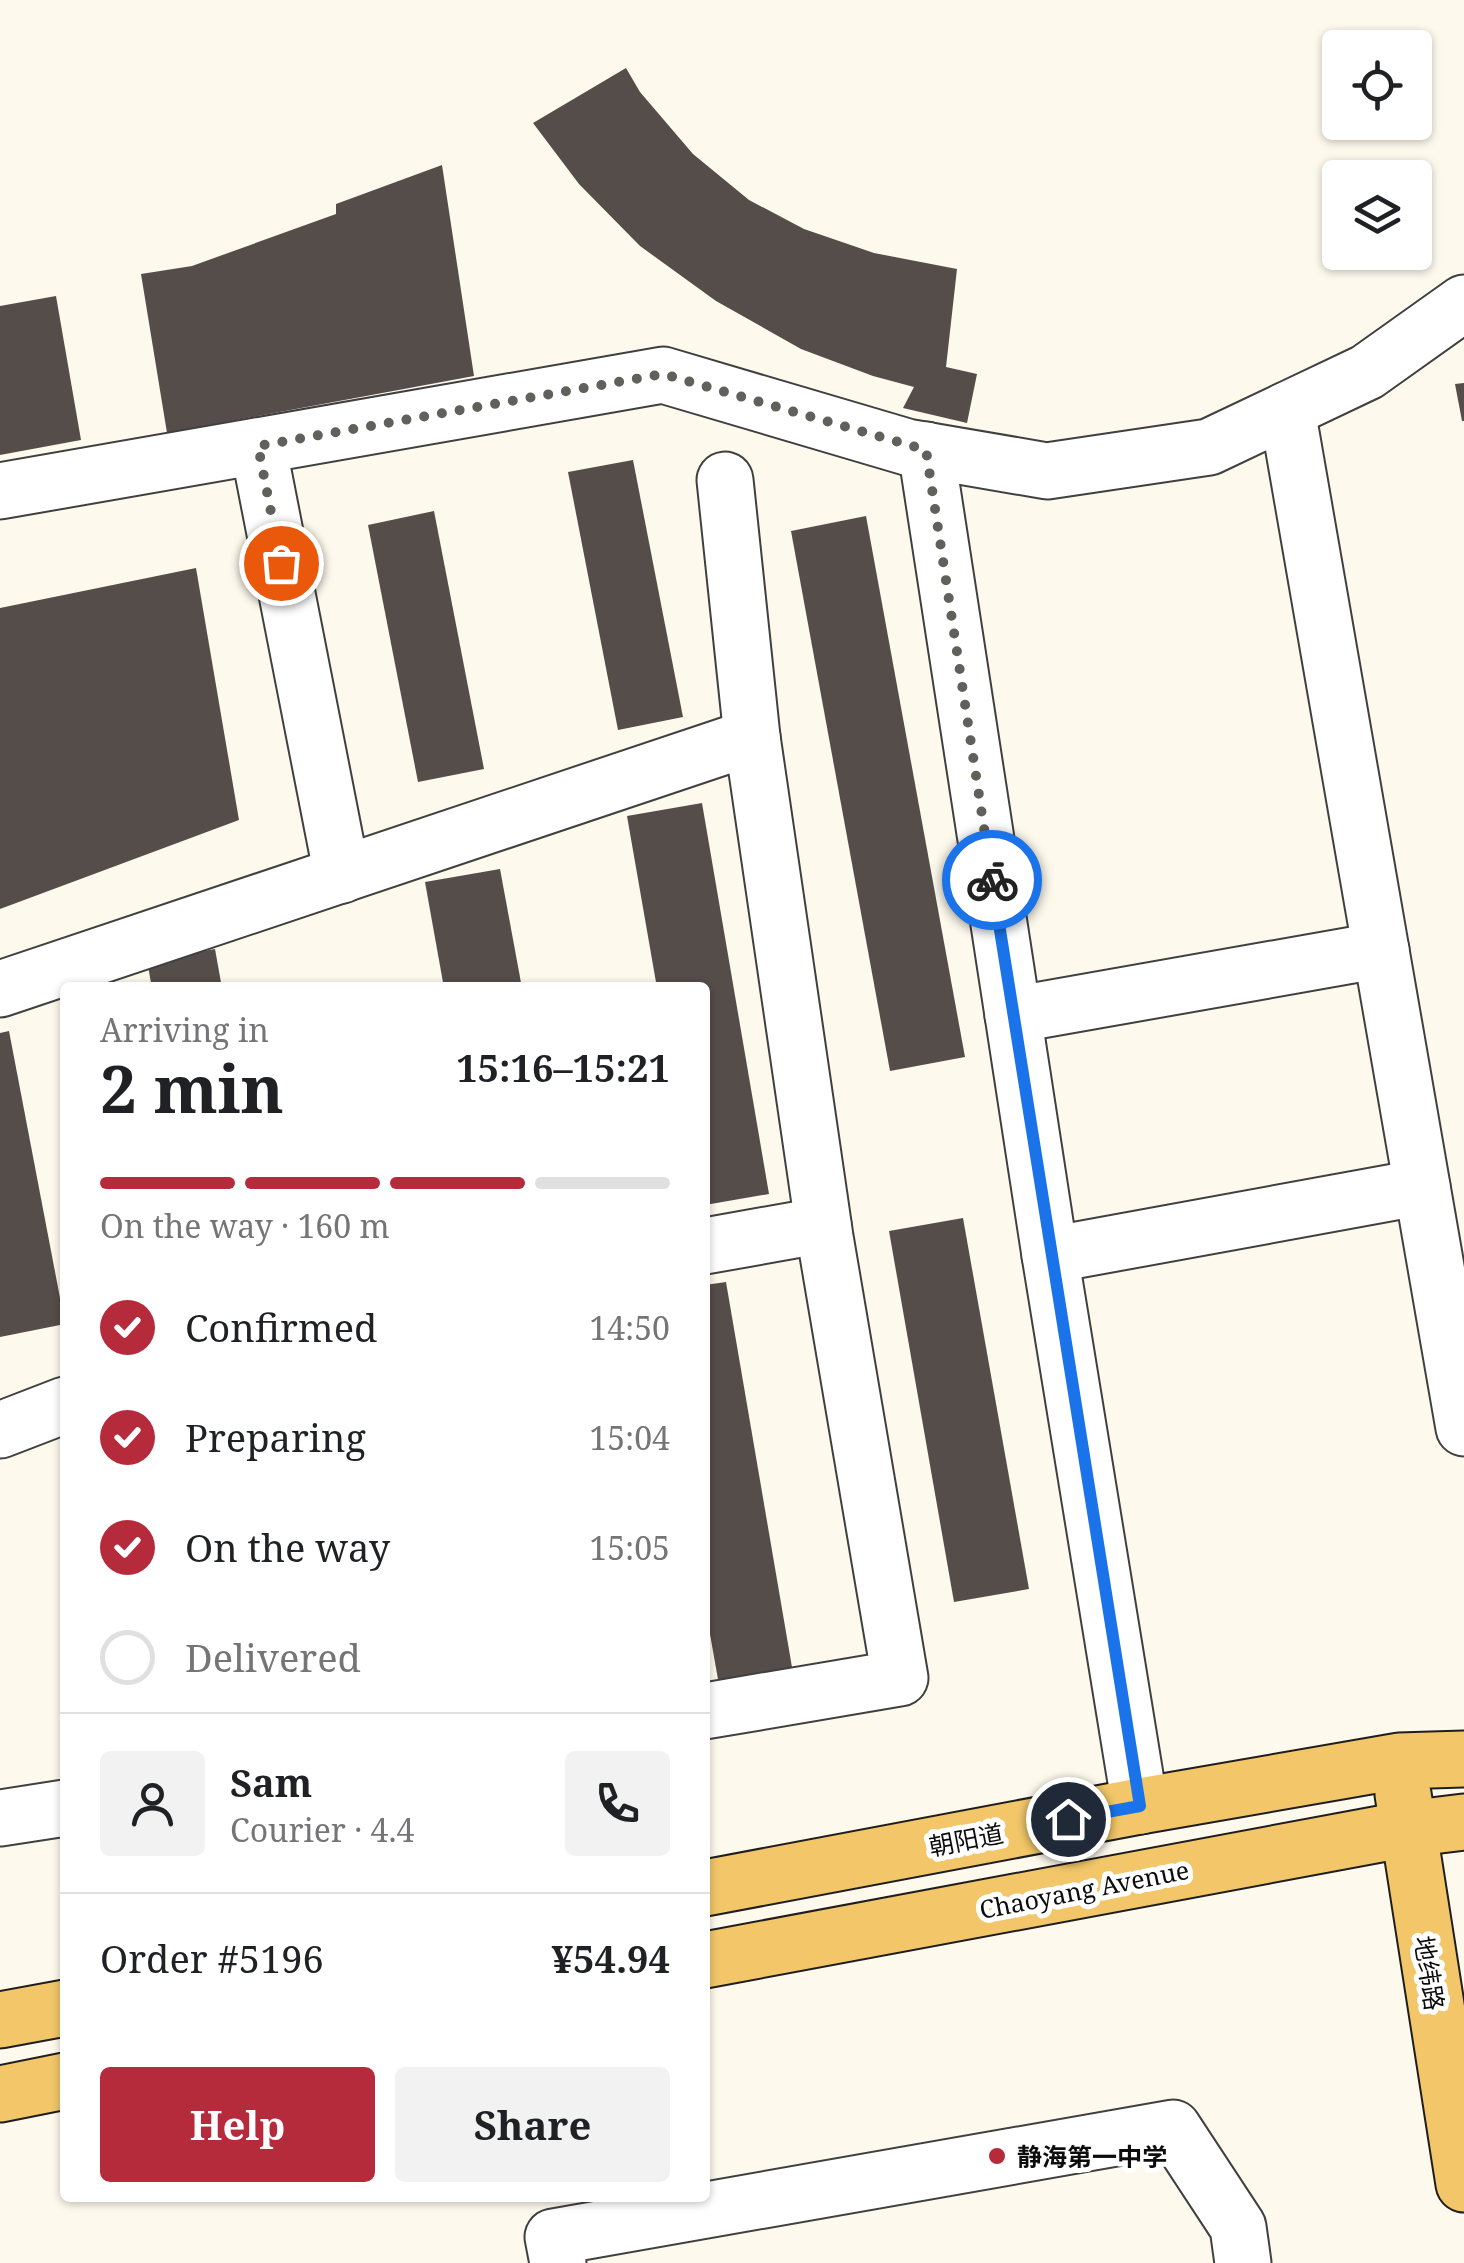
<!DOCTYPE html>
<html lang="en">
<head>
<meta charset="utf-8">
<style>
  :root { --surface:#fff; --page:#f2f2f2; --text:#202124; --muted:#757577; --line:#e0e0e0; --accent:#b62b3c }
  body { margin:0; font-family:"Noto Serif","Noto Sans SC",serif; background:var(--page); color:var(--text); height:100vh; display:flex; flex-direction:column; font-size:38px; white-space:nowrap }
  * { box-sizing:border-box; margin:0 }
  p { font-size:32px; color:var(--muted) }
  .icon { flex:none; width:55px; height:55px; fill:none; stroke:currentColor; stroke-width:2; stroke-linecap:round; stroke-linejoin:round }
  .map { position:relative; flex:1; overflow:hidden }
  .sheet { position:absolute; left:60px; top:982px; width:650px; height:1220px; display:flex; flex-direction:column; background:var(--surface); border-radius:10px; box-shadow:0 2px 8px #0004 }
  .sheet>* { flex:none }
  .buttons { position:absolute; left:1322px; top:30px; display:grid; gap:20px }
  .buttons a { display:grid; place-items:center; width:110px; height:110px; border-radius:10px; background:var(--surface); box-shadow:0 2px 8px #0004; font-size:50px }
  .pin { position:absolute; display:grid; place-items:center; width:85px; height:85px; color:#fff; margin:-42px; border:5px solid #fff; border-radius:50%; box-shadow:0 2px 10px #0007 }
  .courier { position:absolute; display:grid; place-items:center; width:100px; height:100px; margin:-50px; border:8px solid #1a73e8; border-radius:50%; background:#fff; color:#222; box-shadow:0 2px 12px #0007 }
  .head em { font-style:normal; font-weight:700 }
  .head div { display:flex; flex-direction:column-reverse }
  .head { display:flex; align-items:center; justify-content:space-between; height:170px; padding:0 40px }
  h1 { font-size:65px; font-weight:700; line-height:75px }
  .bar { display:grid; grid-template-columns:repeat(4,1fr); gap:15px 10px; align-content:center; height:120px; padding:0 40px }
  .bar i { height:12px; border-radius:8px; background:var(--line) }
  .bar .selected { background:var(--accent) }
  .bar p { grid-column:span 4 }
  .line { display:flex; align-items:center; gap:25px; padding:0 40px; border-top:2px solid var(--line) }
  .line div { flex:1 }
  .round { display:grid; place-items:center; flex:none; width:105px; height:105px; border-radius:10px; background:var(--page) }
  ol { padding:0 40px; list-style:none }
  li { display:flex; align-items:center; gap:30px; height:110px }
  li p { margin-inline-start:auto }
  li .icon { padding:10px; border-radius:50%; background:var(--accent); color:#fff; stroke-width:4 }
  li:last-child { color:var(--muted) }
  li i { width:55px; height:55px; border:5px solid var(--line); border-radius:50% }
  .primary-button { display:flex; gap:20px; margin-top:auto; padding:20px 40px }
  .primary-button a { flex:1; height:115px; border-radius:10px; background:var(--accent); color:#fff; font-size:40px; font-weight:700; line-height:115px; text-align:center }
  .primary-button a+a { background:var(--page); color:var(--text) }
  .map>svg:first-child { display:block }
  .building { fill:#554d49 }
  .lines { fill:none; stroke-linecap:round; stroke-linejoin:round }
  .minor-casing { stroke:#404040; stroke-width:59 }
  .major-casing { stroke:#1e1e1e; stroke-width:59 }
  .minor { stroke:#fff; stroke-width:55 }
  .major { stroke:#f2c669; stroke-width:55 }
  .done { stroke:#61605b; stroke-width:10; stroke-dasharray:0 18 }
  .route { stroke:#1a73e8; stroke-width:12 }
  .poi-dot { fill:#b62b3c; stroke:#fff; stroke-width:4 }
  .labels { text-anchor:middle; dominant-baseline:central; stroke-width:10; stroke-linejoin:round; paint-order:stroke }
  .street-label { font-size:25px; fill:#0d0d0d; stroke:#fff }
  .poi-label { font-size:25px; font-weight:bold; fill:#0d0d0d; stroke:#fff; text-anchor:start }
</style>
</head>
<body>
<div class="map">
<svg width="1464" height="2263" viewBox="0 0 1464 2263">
  <rect width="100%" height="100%" fill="#fef9ed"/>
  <g class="building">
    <path d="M 626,68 L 640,92 L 693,154 L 749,200 L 804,229 L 874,253 L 957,269 L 946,367 L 977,374 L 967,423 L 903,408 L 914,387 L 873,376 L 801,349 L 716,301 L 640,246 L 579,184 L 533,123 Z"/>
    <path d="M 442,165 L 474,376 L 167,433 L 141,274 L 192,266 L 336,214 L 336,204 Z"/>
    <path d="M 56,296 L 81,440 L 0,455 L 0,306 Z"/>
    <path d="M 1464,383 L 1464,421 L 1462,421 L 1455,384 Z"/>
    <path d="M 633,460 L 683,717 L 618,730 L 568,472 Z"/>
    <path d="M 434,511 L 484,769 L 418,782 L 368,525 Z"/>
    <path d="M 866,516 L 965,1057 L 890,1071 L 791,531 Z"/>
    <path d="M 196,568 L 239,820 L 0,909 L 0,608 Z"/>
    <path d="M 702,803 L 769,1194 L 705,1205 L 705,988 L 657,988 L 627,816 Z"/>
    <path d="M 500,869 L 522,988 L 444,988 L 425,882 Z"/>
    <path d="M 215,949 L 222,988 L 152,988 L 147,961 Z"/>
    <path d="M 9,1031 L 65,1324 L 0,1337 L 0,1033 Z"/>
    <path d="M 963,1218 L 1029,1589 L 954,1602 L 889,1231 Z"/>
    <path d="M 726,1282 L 793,1673 L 719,1685 L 705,1606 L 705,1285 Z"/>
  </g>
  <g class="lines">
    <defs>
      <g id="minor">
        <path d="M 1287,410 L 1464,1428"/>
        <path d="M 258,446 L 342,875"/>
        <path d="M 926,450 L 1050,1255 L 1140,1806"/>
        <path d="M 725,480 L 752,737"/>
        <path d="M 0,491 L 663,375 L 907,447 L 1047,471 L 1209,447 L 1367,372 L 1464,303"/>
        <path d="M 0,989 L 752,737 L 825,1237 L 900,1678 L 705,1711"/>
        <path d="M 1013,1015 L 1381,950"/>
        <path d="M 705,1246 L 823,1225"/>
        <path d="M 1050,1255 L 1422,1187"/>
        <path d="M 0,1430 L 65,1405"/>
        <path d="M 0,1818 L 65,1808"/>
        <path d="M 558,2263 L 553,2237 L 1173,2128 L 1238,2227 L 1243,2263"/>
      </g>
      <g id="major">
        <path d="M 1403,1794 L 1464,2184"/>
        <path d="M 705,1888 L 1140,1806 L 1399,1761 L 1464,1759"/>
        <path d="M 705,1960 L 1407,1829 L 1464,1822"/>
        <path d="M 0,2020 L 65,2008"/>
        <path d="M 0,2094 L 65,2081"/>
      </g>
    </defs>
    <use href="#minor" class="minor-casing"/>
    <use href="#major" class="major-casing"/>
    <use href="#minor" class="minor"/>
    <use href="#major" class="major"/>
  </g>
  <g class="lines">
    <path class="done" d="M 281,563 L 258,446 L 663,374 L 926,450 L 992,880"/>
    <path class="route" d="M 992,880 L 1140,1806 L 1068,1819"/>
  </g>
  <circle class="poi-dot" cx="997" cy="2156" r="10"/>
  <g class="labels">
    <g class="street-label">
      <text transform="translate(966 1839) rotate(-11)">朝阳道</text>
      <text transform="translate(1084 1889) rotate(-11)">Chaoyang Avenue</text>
      <text transform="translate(1430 1973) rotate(81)">地纬路</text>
    </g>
    <g class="poi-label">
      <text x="1017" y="2156">静海第一中学</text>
    </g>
  </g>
</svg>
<div class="buttons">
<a><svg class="icon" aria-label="locate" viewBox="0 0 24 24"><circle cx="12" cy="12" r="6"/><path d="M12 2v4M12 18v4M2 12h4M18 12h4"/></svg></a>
<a><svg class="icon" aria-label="layers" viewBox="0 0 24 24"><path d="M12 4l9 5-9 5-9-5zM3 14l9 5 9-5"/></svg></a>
</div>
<div class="pin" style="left:281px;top:563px;background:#ea580c"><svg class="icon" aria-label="bag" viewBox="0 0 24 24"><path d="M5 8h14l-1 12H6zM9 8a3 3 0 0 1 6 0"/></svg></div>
<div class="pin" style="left:1068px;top:1819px;background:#1f2937"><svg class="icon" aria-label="home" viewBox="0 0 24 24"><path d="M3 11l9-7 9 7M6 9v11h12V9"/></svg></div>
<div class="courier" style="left:992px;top:880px"><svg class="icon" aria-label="bike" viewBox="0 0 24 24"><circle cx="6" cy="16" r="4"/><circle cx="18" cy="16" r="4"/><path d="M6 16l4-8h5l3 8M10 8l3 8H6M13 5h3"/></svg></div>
<section class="sheet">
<div class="head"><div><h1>2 min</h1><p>Arriving in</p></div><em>15:16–15:21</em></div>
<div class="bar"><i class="selected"></i><i class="selected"></i><i class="selected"></i><i></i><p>On the way · 160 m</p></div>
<ol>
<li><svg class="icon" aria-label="check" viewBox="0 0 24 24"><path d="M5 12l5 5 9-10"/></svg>Confirmed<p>14:50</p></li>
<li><svg class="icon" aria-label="check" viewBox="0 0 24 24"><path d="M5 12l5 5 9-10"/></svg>Preparing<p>15:04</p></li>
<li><svg class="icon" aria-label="check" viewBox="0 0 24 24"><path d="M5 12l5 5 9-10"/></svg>On the way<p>15:05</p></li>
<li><i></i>Delivered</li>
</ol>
<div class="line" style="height:180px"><a class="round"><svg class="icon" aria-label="person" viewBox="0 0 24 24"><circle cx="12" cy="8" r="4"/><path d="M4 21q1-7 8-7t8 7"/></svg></a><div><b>Sam</b><p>Courier · 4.4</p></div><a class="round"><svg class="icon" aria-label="phone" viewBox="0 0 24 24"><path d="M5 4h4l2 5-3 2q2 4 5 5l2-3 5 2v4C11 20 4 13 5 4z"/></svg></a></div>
<div class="line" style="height:130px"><div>Order #5196</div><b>¥54.94</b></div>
<div class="primary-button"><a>Help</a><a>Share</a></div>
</section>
</div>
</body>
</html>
